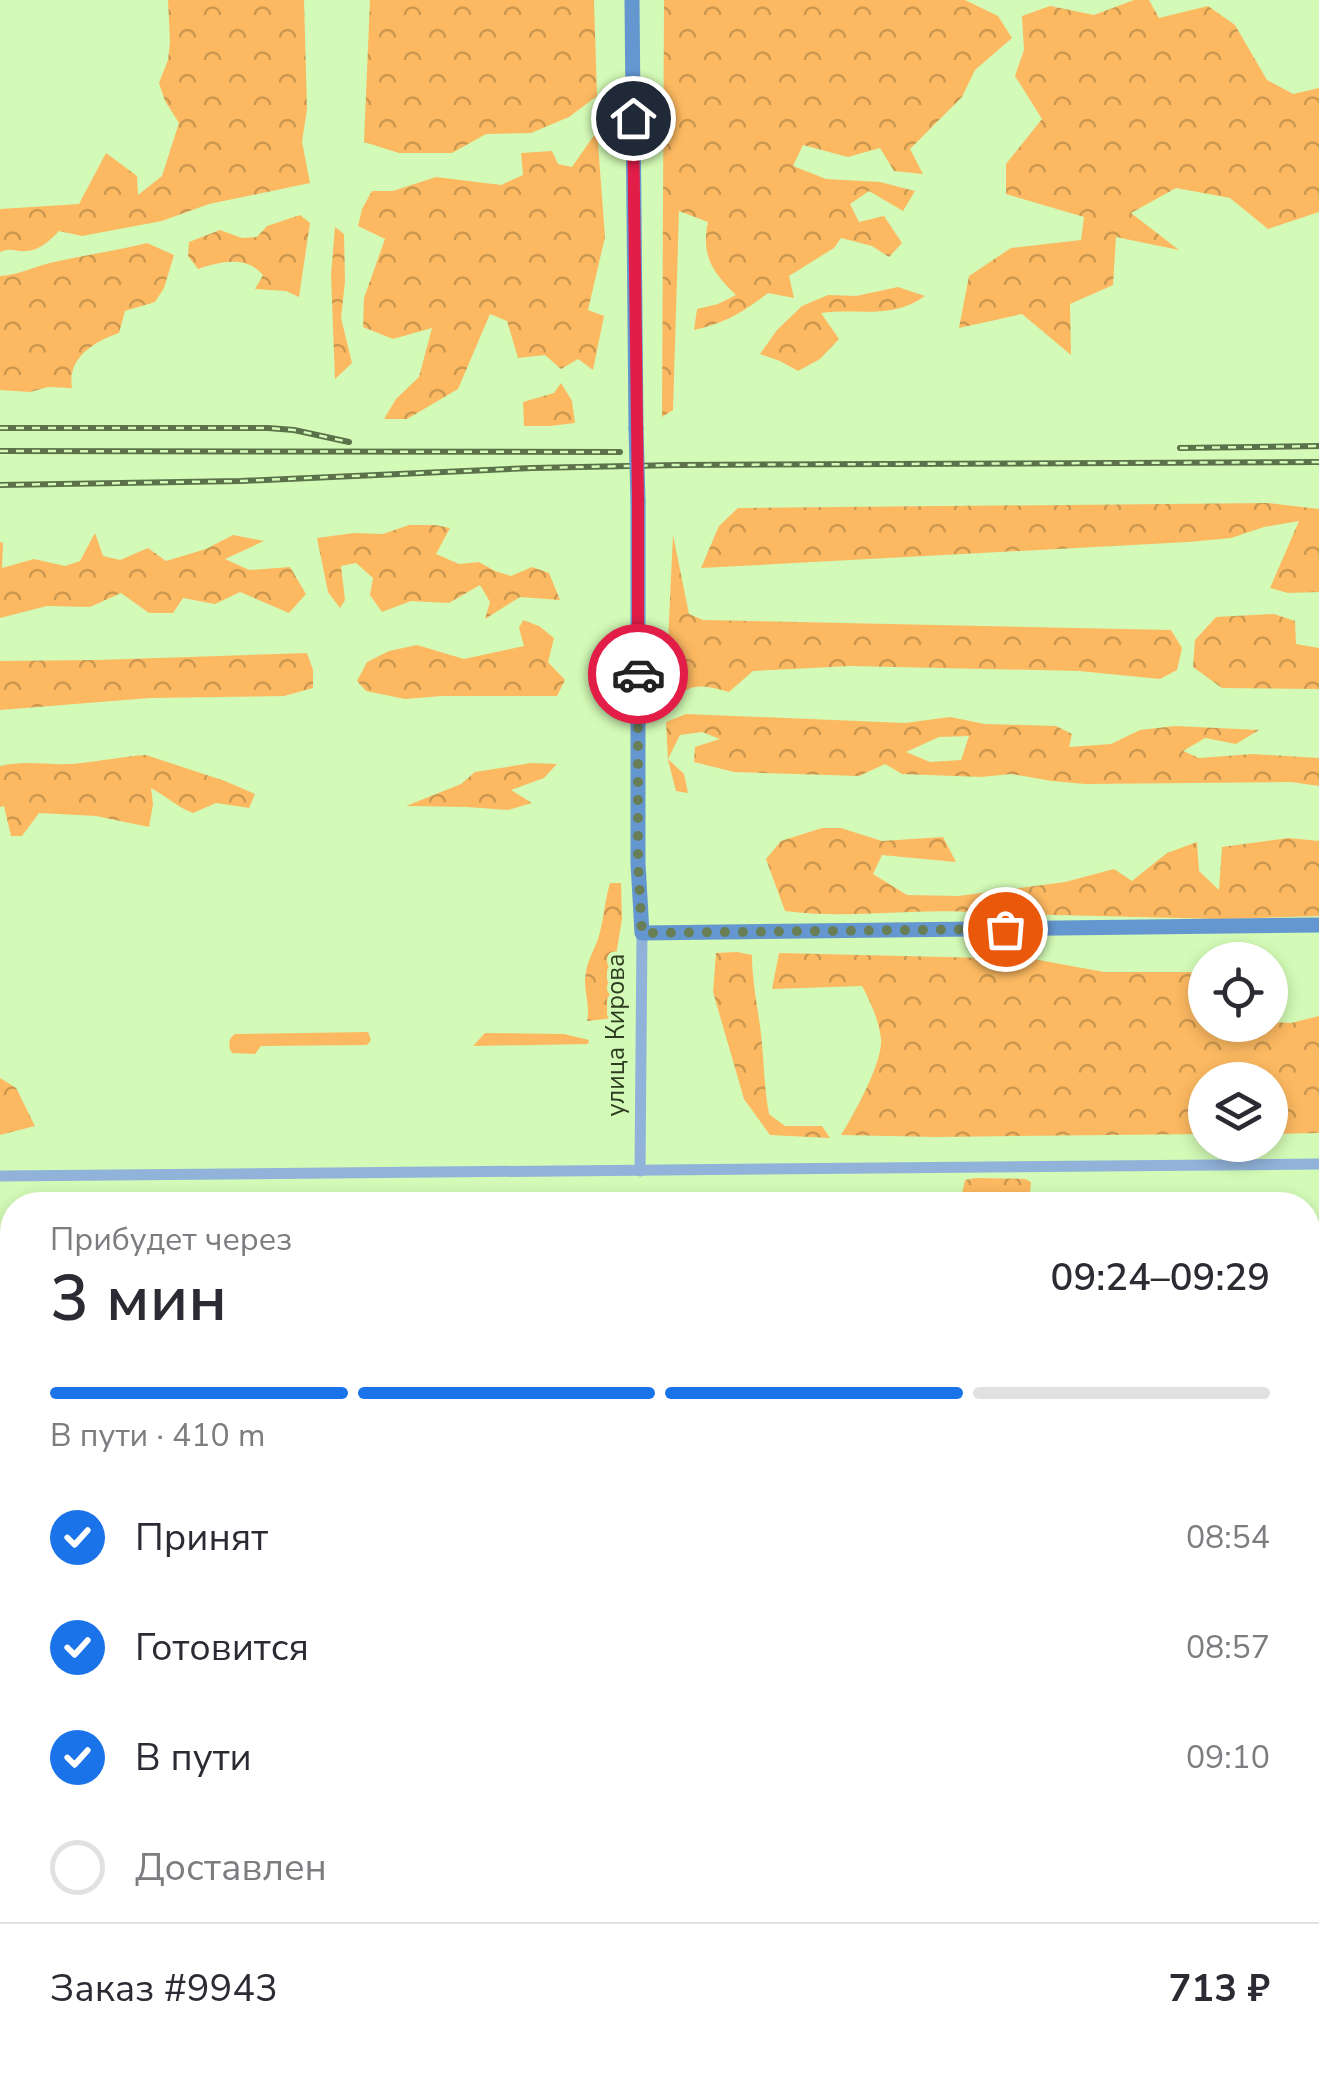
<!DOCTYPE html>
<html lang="ru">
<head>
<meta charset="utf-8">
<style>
  :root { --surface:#fff; --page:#f7f7f7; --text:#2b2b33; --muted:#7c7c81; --line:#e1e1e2; --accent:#1a73e8 }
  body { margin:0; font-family:"Nunito Sans",sans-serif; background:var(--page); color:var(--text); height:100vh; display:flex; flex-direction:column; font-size:38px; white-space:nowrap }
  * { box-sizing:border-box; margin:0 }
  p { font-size:32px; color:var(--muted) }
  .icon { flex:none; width:55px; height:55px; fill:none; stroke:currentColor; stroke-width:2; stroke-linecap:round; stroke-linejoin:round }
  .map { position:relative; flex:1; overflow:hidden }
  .drawer { position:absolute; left:0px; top:1192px; width:1320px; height:882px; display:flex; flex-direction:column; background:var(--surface); border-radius:40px 40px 0 0; box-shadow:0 5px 15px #0003 }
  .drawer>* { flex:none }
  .buttons { position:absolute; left:1188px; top:942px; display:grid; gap:20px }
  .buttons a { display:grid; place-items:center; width:100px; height:100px; border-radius:50%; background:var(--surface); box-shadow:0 5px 15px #0003; font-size:50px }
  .pin { position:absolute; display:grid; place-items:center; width:85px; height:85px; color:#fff; margin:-42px; border:5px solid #fff; border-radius:50%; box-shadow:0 2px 10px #0007 }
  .courier { position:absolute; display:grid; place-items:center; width:100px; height:100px; margin:-50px; border:8px solid #e11d48; border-radius:50%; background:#fff; color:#222; box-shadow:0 2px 12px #0007 }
  .summary em { font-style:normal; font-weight:600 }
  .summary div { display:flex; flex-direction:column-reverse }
  .summary { display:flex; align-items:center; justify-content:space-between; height:170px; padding:0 50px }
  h1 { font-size:65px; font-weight:600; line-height:75px }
  .bar { display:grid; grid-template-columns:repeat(4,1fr); gap:15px 10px; align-content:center; height:120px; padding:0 50px }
  .bar i { height:12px; border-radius:8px; background:var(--line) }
  .bar .active { background:var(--accent) }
  .bar p { grid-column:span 4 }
  .line { display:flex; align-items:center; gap:25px; padding:0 50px; border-top:2px solid var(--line) }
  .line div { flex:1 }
  ol { padding:0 50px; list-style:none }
  li { display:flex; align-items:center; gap:30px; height:110px }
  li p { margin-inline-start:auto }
  li .icon { padding:10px; border-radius:50%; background:var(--accent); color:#fff; stroke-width:4 }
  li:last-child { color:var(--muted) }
  li i { width:55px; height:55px; border:5px solid var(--line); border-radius:50% }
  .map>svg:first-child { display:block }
  .green { fill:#fcb961 }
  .forest { fill:url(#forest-crowns); fill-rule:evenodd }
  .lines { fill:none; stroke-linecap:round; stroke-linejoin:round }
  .street { stroke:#91b3da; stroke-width:11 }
  .secondary { stroke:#6497d0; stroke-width:15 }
  .rail-casing { stroke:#5b714a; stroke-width:6 }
  .rail { stroke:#d3fab6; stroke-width:2.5; stroke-dasharray:8; stroke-linecap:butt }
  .secondary-bridge { stroke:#6497d0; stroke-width:15 }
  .done { stroke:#687f56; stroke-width:10; stroke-dasharray:0 18 }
  .route { stroke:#e11d48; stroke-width:12 }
  .labels { text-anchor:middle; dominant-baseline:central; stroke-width:8; stroke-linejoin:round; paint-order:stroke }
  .street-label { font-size:25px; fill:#2e3d22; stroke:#d3fab6 }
</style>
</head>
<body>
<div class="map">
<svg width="1319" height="2074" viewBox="0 0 1319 2074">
  <defs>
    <pattern id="forest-crowns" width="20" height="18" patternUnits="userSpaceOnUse" patternTransform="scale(2.5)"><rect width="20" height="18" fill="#fcb961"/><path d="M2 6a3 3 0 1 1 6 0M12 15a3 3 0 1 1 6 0" fill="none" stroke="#cc9850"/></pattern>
  </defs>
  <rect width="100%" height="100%" fill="#d3fab6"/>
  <g class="green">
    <path d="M 368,1032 L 371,1040 L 367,1045 L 261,1046 L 255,1054 L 232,1053 C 228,1047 228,1038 235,1034 Z"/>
    <path d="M 485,1033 L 564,1034 L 589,1040 L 588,1044 L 473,1046 Z"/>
  </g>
  <g class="forest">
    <path d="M 168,0 L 304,0 L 307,109 L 302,142 L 310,183 L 209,204 L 162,221 L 82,236 L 59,231 C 50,240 41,250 27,251 C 15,252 12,247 0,252 L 0,209 L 79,204 L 106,153 L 137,176 L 138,195 L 162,176 L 179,123 L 165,101 L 159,83 L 168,60 L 170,42 Z"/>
    <path d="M 370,0 L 594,0 L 597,96 L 569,117 L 531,133 L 486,134 L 452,153 L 399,153 L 364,142 Z"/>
    <path d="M 664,0 L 965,0 L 998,16 L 1012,38 L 975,70 L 962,97 L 910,149 L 923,174 L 894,171 L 880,148 L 848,157 L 803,145 L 793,166 L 826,179 L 880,182 L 915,191 L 903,211 L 869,191 L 850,204 L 859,222 L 884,216 L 902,243 L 889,257 L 872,246 L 841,238 L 834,248 L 789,276 L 794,298 L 768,293 C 743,312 726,323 694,330 L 697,309 L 718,304 L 736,295 C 712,272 701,255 708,222 L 679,211 L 673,410 L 662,417 Z"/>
    <path d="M 1134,0 L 1149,0 L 1159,18 L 1208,6 L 1235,25 L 1267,80 L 1293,94 L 1319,88 L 1319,212 L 1268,229 L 1230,198 L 1176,188 L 1131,213 L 1179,250 L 1116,237 L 1113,285 L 1070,304 L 1071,355 L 1022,314 L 959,328 L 969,276 L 1011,248 L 1081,240 L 1084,217 L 1006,194 L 1006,164 L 1042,119 L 1015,76 L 1024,50 L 1022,16 L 1050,6 L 1094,15 Z"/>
    <path d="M 597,131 L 605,237 L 588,310 L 604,316 L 593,370 L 578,359 L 561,369 L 545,355 L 518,358 L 507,321 L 490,314 L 458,389 L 407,419 L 384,419 L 396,399 L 419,377 L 432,328 L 393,339 L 363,327 L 364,298 L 385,239 L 358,226 L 362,209 L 372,191 L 393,191 L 436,177 L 501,185 L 523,175 L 521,153 L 552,151 L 558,164 L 572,167 Z"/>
    <path d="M 300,215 L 310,223 L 299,297 L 286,291 L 255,289 L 263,275 C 246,255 220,262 198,269 L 188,256 L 189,242 L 220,230 L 242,238 L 257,237 L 267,226 Z"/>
    <path d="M 335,227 L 344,234 L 345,282 L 341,318 L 352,363 L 335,379 L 331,275 Z"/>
    <path d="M 147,243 L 174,255 L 164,288 L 155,302 L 125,311 L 119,333 C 93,342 67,358 72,388 L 48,387 L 30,392 L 0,390 L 0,276 C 19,275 35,266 54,262 C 85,255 116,251 147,243 Z"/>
    <path d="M 898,287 L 925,296 C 891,320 858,308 821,313 L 839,339 L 820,359 L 798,371 L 780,361 L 760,354 L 777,330 L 802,306 L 828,295 L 856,296 Z"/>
    <path d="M 561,383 L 572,401 L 575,423 L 550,426 L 524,426 L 523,402 L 554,393 Z"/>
    <path d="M 1268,503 L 1319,509 L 1319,592 L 1288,593 L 1270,588 L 1299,521 L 1264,527 L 1231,538 L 1188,542 L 701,568 L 719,526 L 738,508 Z"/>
    <path d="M 409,525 L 435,525 L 450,528 L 436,554 L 459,564 L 479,562 L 495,571 L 511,576 L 532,567 L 549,573 L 560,600 L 520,597 L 485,619 L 490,602 L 480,585 L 449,603 L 411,601 L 382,612 L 370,595 L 373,578 L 356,563 L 341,566 L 345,600 L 340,608 L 328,592 L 317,538 L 354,533 L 383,534 Z"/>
    <path d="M 95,533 L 103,556 L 120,560 L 148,548 L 166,561 L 206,549 L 233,535 L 264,541 L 225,559 L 249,570 L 290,567 L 306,594 L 289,613 L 240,592 L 215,604 L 183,598 L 173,613 L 149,613 L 121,593 L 90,607 L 47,606 L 0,618 L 0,542 L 3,543 L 2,568 L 34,559 L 65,566 L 80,561 Z"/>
    <path d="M 673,535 L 689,614 L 703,620 L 1171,630 L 1182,648 L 1177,670 L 1160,679 L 1079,671 L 850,666 L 753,671 L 729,692 C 697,683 690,683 665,707 Z"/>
    <path d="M 1274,614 L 1295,621 L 1296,644 L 1319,648 L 1319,689 L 1222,688 L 1193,667 L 1195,640 L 1216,617 Z"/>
    <path d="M 523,620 L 539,626 L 554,638 L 548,662 L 565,680 L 557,696 L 442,696 L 405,699 L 366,691 L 357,681 L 367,662 L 389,651 L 417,645 L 464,659 L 524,646 L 519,628 Z"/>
    <path d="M 307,653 L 313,670 L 313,688 L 284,696 L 150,698 L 0,710 L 0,661 L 97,660 Z"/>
    <path d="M 686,714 L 905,723 L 950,717 L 985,724 L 1056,726 L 1072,734 L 1069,747 L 1111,744 L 1140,730 L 1175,726 L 1259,730 L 1236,744 L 1205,738 L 1183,751 L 1199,758 L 1253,754 L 1319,758 L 1319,786 L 1291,782 L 1085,784 L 1052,781 L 1011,774 L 981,777 L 902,774 L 885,764 L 859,776 L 734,772 L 694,762 L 695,747 L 720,739 L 702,732 L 680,735 L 668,759 L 684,774 L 688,793 L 676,791 L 668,760 L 666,722 ZM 969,736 L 961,760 L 930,762 L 906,752 L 939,737 Z"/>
    <path d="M 146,755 L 225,781 L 255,794 L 249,808 L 216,803 L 193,813 C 177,807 166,796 151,788 L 153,804 L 149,827 L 96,816 L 39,813 L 22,836 L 11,836 L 4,806 L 0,807 L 0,766 C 27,759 54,767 81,763 C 103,761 124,756 146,755 Z"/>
    <path d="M 531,763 L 557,764 L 544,778 L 511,790 L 532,803 L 508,810 L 467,807 L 406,806 L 461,784 L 475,772 Z"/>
    <path d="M 822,828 L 841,828 L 882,841 L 943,837 L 956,862 L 882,855 L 873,874 L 907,895 L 958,896 L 1065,882 L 1114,869 L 1132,881 L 1167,853 L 1197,842 L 1199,871 L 1219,890 L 1222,847 L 1289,838 L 1319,841 L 1319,916 L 1220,919 L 981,913 C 916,907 851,920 785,911 L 766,859 L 781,841 Z"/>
    <path d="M 610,883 L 621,883 L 622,919 L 617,949 L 615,1018 L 587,1021 C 591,1005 582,988 586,972 C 588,958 597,946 600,932 C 604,916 605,900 610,883 Z"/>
    <path d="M 737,952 L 752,955 C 752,982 758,1008 761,1034 C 764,1061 764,1087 769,1114 L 785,1126 L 822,1126 L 830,1138 L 770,1135 L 744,1099 L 713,992 L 716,953 Z"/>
    <path d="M 779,953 L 1033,959 L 1104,972 L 1205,972 L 1205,1025 L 1270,1025 L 1270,1022 L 1291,1023 L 1319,1016 L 1319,1133 L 1270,1134 L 1270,1080 L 1205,1080 L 1205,1134 L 936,1137 L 841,1135 C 854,1114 883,1062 881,1039 C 879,1020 870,1001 862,986 L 772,989 Z"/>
    <path d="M 0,1078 L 16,1088 L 35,1126 L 0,1135 Z"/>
    <path d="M 976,1178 L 1025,1179 L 1031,1182 L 1029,1205 L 963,1205 L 962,1194 L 965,1180 Z"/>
  </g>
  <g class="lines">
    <g class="street">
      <path d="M 640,1171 L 642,933"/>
      <path d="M 0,1176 L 1319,1164"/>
    </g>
    <g class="secondary">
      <path d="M 632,0 L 636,428"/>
      <path d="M 638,501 L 638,863 L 642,933 L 1319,925"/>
    </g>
    <defs>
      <g id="rail">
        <path d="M 0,428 L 268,428 L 294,430 L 349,442"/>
        <path d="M 1180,448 L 1319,446"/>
        <path d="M 0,451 L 620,452"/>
        <path d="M 0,485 L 241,481 L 532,468 L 677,465 L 1319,462"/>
        <path d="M 0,1528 L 12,1526"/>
        <path d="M 0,1548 L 12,1548"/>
        <path d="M 1308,1817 L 1319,1817"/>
        <path d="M 1308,1882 L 1319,1882"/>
      </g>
    </defs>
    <use href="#rail" class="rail-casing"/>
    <use href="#rail" class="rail"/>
    <path class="secondary-bridge" d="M 636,428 L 638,501"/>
  </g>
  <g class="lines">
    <path class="done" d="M 638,674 L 638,863 L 642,933 L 1005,929"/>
    <path class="route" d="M 633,118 L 638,501 L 638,674"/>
  </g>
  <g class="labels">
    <g class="street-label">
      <text transform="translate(616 1035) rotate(-90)">улица Кирова</text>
    </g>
  </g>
</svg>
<div class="buttons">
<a><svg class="icon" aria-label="locate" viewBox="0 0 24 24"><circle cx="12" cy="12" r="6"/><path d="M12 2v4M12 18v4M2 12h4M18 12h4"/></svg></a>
<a><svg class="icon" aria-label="layers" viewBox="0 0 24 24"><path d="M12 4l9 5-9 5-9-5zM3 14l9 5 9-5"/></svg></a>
</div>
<div class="pin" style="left:1005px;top:929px;background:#ea580c"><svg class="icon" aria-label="bag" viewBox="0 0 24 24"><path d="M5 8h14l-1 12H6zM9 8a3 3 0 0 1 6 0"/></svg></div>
<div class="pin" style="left:633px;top:118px;background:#1f2937"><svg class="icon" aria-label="home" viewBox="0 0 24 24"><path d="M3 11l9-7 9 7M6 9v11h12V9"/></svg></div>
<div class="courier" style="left:638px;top:674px"><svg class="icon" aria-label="car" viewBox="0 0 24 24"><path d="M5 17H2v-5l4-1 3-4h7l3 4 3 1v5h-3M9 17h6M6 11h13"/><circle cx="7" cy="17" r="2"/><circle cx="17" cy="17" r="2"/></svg></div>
<section class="drawer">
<div class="summary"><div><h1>3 мин</h1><p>Прибудет через</p></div><em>09:24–09:29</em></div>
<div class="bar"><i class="active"></i><i class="active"></i><i class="active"></i><i></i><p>В пути · 410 m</p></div>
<ol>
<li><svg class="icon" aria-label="check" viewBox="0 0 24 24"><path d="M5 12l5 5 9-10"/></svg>Принят<p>08:54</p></li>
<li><svg class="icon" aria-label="check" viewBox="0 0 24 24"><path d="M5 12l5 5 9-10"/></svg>Готовится<p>08:57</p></li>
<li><svg class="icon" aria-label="check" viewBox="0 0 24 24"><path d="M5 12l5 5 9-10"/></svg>В пути<p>09:10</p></li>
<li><i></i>Доставлен</li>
</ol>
<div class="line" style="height:130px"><div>Заказ #9943</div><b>713 ₽</b></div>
</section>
</div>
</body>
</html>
